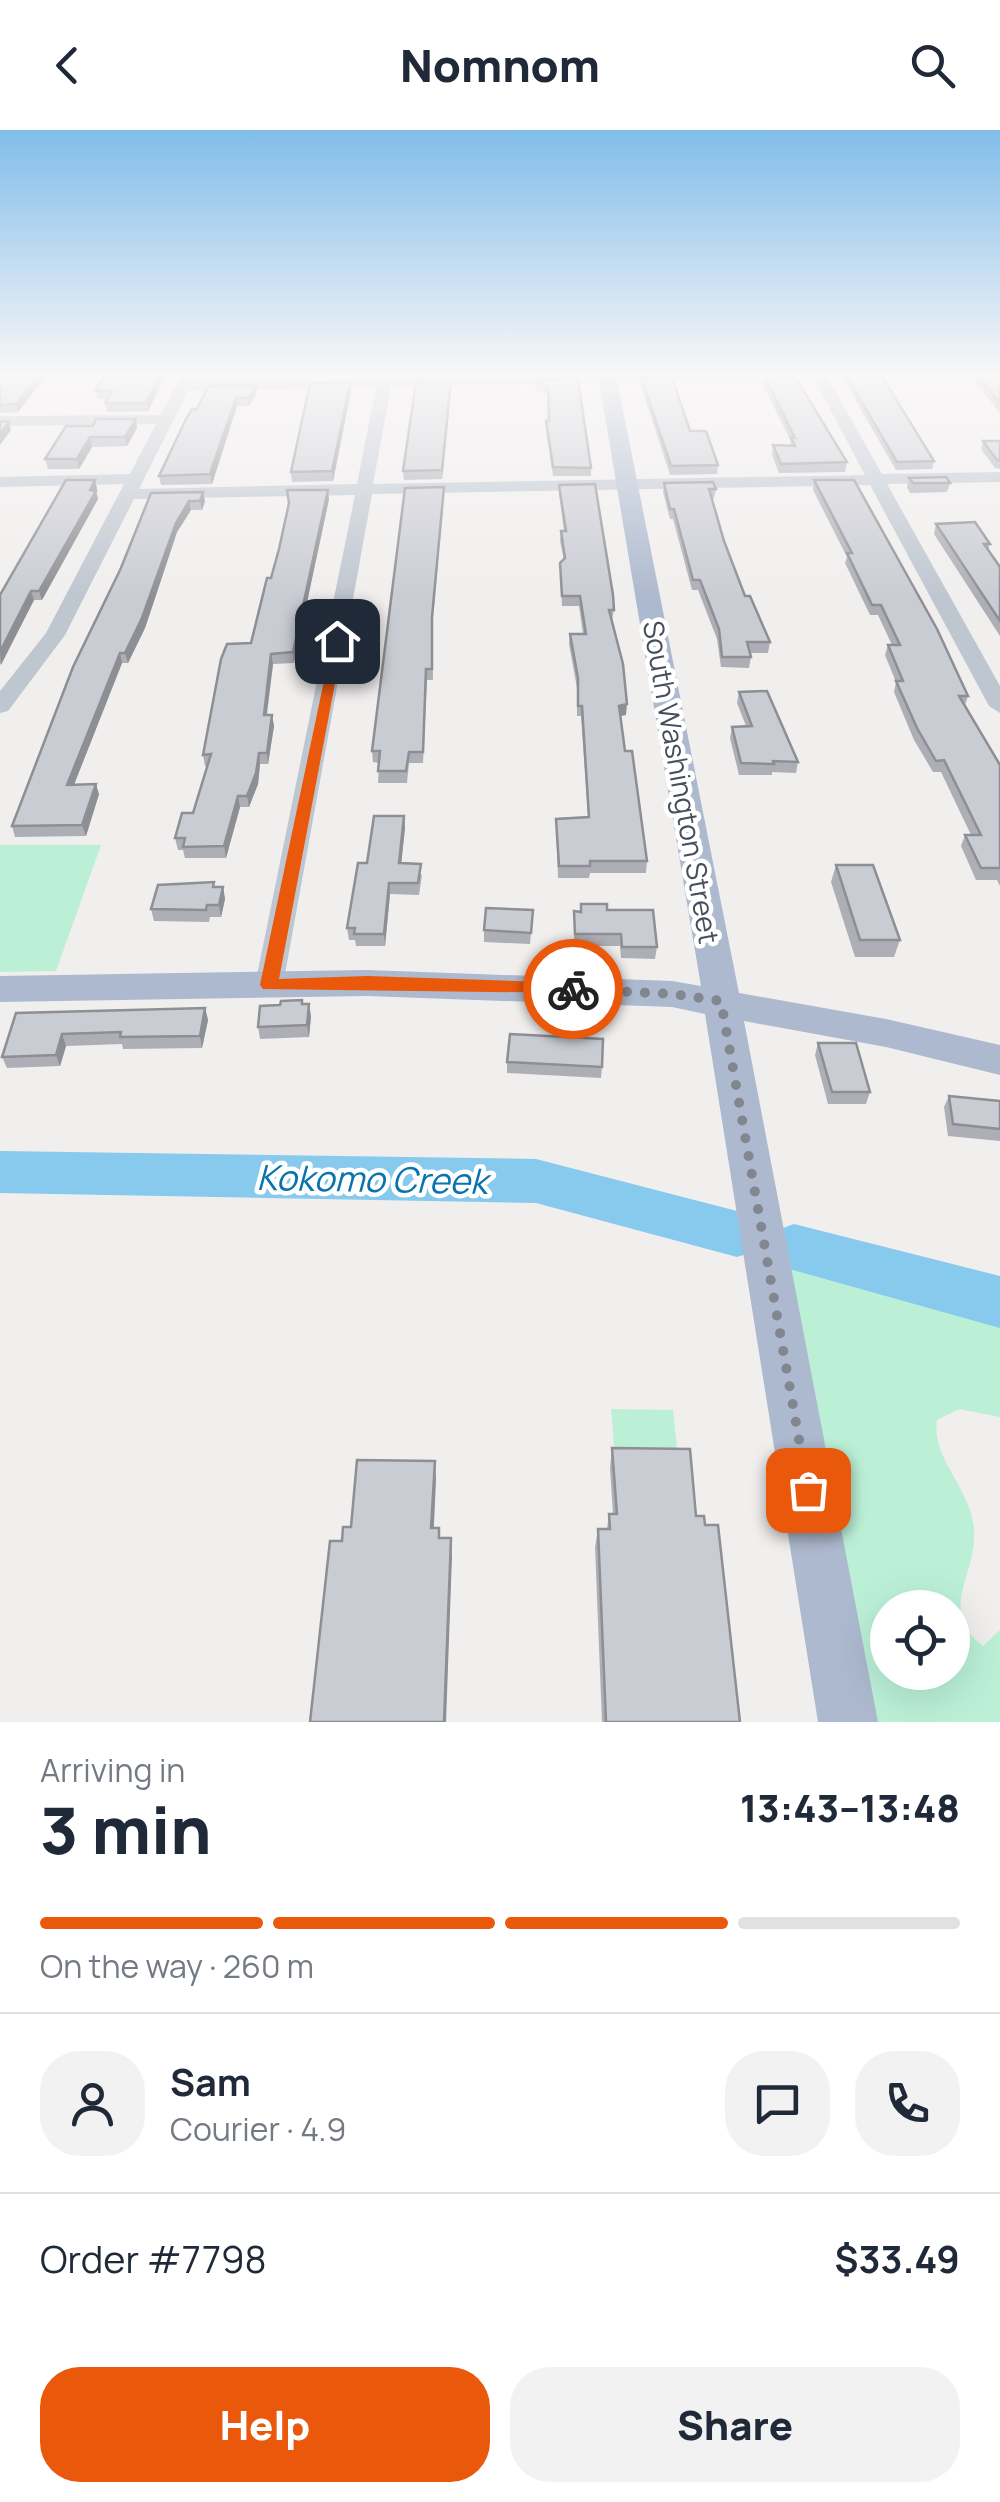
<!DOCTYPE html>
<html lang="en">
<head>
<meta charset="utf-8">
<style>
  :root { --surface:#fff; --page:#f2f2f3; --text:#1f2937; --muted:#747a83; --line:#e0e1e3; --accent:#ea580c }
  body { margin:0; font-family:Manrope,sans-serif; background:var(--page); color:var(--text); height:100vh; display:flex; flex-direction:column; font-size:38px; white-space:nowrap }
  * { box-sizing:border-box; margin:0 }
  p { font-size:32px; color:var(--muted) }
  .icon { flex:none; width:55px; height:55px; fill:none; stroke:currentColor; stroke-width:2; stroke-linecap:round; stroke-linejoin:round }
  .map { position:relative; height:1592px; overflow:hidden }
  .drawer { display:flex; flex-direction:column; background:var(--surface); flex:1 }
  .drawer>* { flex:none }
  .buttons { position:absolute; left:870px; top:1460px; display:grid; gap:20px }
  .buttons a { display:grid; place-items:center; width:100px; height:100px; border-radius:50%; background:var(--surface); box-shadow:0 10px 40px #0002; font-size:50px }
  .pin { position:absolute; display:grid; place-items:center; width:85px; height:85px; color:#fff; margin:-42px; border-radius:20px; box-shadow:0 5px 15px #0006 }
  .courier { position:absolute; display:grid; place-items:center; width:100px; height:100px; margin:-50px; border:8px solid #ea580c; border-radius:50%; background:#fff; color:#222; box-shadow:0 2px 12px #0007 }
  .headline em { font-style:normal; font-weight:800 }
  .headline div { display:flex; flex-direction:column-reverse }
  .headline { display:flex; align-items:center; justify-content:space-between; height:170px; padding:0 40px }
  h1 { font-size:65px; font-weight:800; line-height:75px }
  .bar { display:grid; grid-template-columns:repeat(4,1fr); gap:15px 10px; align-content:center; height:120px; padding:0 40px }
  .bar i { height:12px; border-radius:8px; background:var(--line) }
  .bar .selected { background:var(--accent) }
  .bar p { grid-column:span 4 }
  .line { display:flex; align-items:center; gap:25px; padding:0 40px; border-top:2px solid var(--line) }
  .line div { flex:1 }
  .round { display:grid; place-items:center; flex:none; width:105px; height:105px; border-radius:40px; background:var(--page) }
  .button { display:flex; gap:20px; margin-top:auto; padding:20px 40px }
  .button a { flex:1; height:115px; border-radius:40px; background:var(--accent); color:#fff; font-size:40px; font-weight:800; line-height:115px; text-align:center }
  .button a+a { background:var(--page); color:var(--text) }
  header { display:flex; justify-content:space-between; align-items:center; height:130px; padding:0 40px; background:var(--surface); font-size:45px; font-weight:800 }
  .map>svg:first-child { display:block }
  .green { fill:#bbf0d7; fill-rule:evenodd }
  .lines { fill:none; stroke-linecap:round; stroke-linejoin:round }
  .river { fill:#87caed; fill-rule:evenodd }
  .minor { fill:#bec6d0; fill-rule:evenodd }
  .major { fill:#adb9ce; fill-rule:evenodd }
  .wall { fill:#aeafb6 }
  .shaded-wall { fill:#8d8f94 }
  .building { fill:#caccd4; stroke:#8d8f94; stroke-width:2.5 }
  .route { fill:#ea580c }
  .done { stroke:#82868f; stroke-width:10; stroke-dasharray:0 18 }
  .labels { text-anchor:middle; dominant-baseline:central; stroke-width:9; stroke-linejoin:round; paint-order:stroke }
  .street-label { font-size:28px; fill:#464e5c; stroke:#fff }
  .near-water-label { font-size:35px; font-style:italic; fill:#0973ab; stroke:#fff }
</style>
</head>
<body>
<header><svg class="icon" aria-label="back" viewBox="0 0 24 24"><path d="M15 5l-7 7 7 7"/></svg>Nomnom<svg class="icon" aria-label="search" viewBox="0 0 24 24"><circle cx="10" cy="10" r="6"/><path d="M15 15l6 6"/></svg></header>
<div class="map">
<svg width="1000" height="1592" viewBox="0 0 1000 1592">
  <rect width="100%" height="100%" fill="#f1eeee"/>
  <g class="green">
    <path d="M 0,715 L 101,715 L 56,841 L 0,842 Z"/>
    <path d="M 765,1111 L 1000,1172 L 1000,1287 L 959,1279 L 937,1290 C 931,1328 971,1359 974,1399 C 978,1444 936,1481 983,1516 L 1000,1500 L 1000,1592 L 848,1592 ZM 888,1478 L 952,1478 L 952,1542 L 888,1542 Z"/>
    <path d="M 611,1279 L 673,1280 L 677,1319 L 614,1317 Z"/>
  </g>
  <g class="lines">
    <g class="river">
      <path d="M 0,1021 L 536,1029 L 737,1081 L 756,1087 L 764,1104 L 756,1121 L 737,1127 L 536,1073 L 0,1063 Z"/>
      <path d="M 794,1094 L 1000,1146 L 1000,1198 L 775,1135 L 767,1118 L 775,1101 Z"/>
    </g>
    <path class="minor" d="M 182,245 L 196,245 L 192,252 L 378,249 L 379,245 L 393,245 L 392,248 L 786,245 L 779,249 L 391,257 L 373,354 L 865,345 L 812,245 L 826,245 L 882,344 L 1000,342 L 1000,352 L 887,354 L 1000,556 L 1000,583 L 989,576 L 870,355 L 372,364 L 283,855 L 279,862 L 269,865 L 259,862 L 255,855 L 355,365 L 134,369 L 65,505 L 8,581 L 0,583 L 0,561 L 46,503 L 124,354 L 0,357 L 0,347 L 130,344 L 156,294 L 0,296 L 0,286 L 161,285 ZM 376,257 L 357,354 L 139,359 L 188,261 Z"/>
    <path class="major" d="M 598,245 L 616,245 L 739,863 L 886,889 L 1000,915 L 1000,945 L 886,917 L 744,891 L 878,1592 L 818,1592 L 705,884 L 672,877 L 367,866 L 0,872 L 0,846 L 367,840 L 672,851 L 701,856 Z"/>
  </g>
  <g class="wall">
    <path d="M 0,245 L 47,245 L 18,282 L 0,283 Z"/>
    <path d="M 104,245 L 170,245 L 168,251 L 163,251 L 148,281 L 107,282 L 105,273 L 108,269 L 98,269 L 96,261 Z"/>
    <path d="M 214,245 L 264,245 L 263,247 Z"/>
    <path d="M 763,245 L 847,332 L 845,342 L 779,343 L 772,325 L 773,315 L 790,316 L 791,311 L 762,253 Z"/>
    <path d="M 841,245 L 881,245 L 934,331 L 932,339 L 896,340 Z"/>
    <path d="M 977,245 L 1000,245 L 1000,283 L 975,252 Z"/>
    <path d="M 641,247 L 718,335 L 717,344 L 670,345 L 641,256 Z"/>
    <path d="M 578,249 L 591,338 L 591,346 L 553,346 L 546,299 L 546,291 L 549,291 L 548,264 L 536,261 L 536,250 Z"/>
    <path d="M 350,253 L 351,261 L 333,351 L 292,352 L 291,342 Z"/>
    <path d="M 208,256 L 257,263 L 249,276 L 237,276 L 212,354 L 161,355 L 159,346 L 197,279 Z"/>
    <path d="M 451,260 L 442,349 L 404,350 L 403,341 Z"/>
    <path d="M 136,289 L 137,298 L 127,316 L 92,317 L 79,339 L 48,339 L 45,329 L 93,296 Z"/>
    <path d="M 983,311 L 1000,311 L 1000,339 L 995,338 L 981,319 Z"/>
    <path d="M 909,348 L 950,353 L 947,362 L 910,363 L 907,357 Z"/>
    <path d="M 814,350 L 968,566 L 965,575 L 1000,635 L 1000,756 L 997,750 L 976,750 L 961,716 L 965,705 L 971,705 L 941,642 L 933,642 L 914,610 L 894,562 L 896,552 L 885,525 L 888,515 L 892,515 L 878,485 L 870,485 L 845,433 L 847,427 L 813,360 Z"/>
    <path d="M 664,353 L 716,359 L 714,368 L 712,368 L 724,411 L 745,466 L 770,512 L 768,523 L 750,523 L 751,527 L 749,538 L 721,537 L 717,509 L 698,460 L 692,460 L 673,389 L 670,389 L 663,362 Z"/>
    <path d="M 559,355 L 614,480 L 612,490 L 626,585 L 621,586 L 625,621 L 647,731 L 646,743 L 590,743 L 589,748 L 558,748 L 556,689 L 588,687 L 581,586 L 577,586 L 577,558 L 569,514 L 570,504 L 583,504 L 579,476 L 562,476 L 560,433 L 564,430 L 560,411 L 561,401 L 564,401 L 559,364 Z"/>
    <path d="M 97,358 L 96,361 L 98,369 L 42,470 L 34,470 L 0,535 L 0,465 Z"/>
    <path d="M 151,363 L 205,371 L 202,380 L 191,380 L 177,402 L 145,498 L 128,533 L 122,533 L 74,654 L 99,664 L 86,706 L 15,707 L 12,696 Z"/>
    <path d="M 444,366 L 432,498 L 433,550 L 427,550 L 423,633 L 409,633 L 407,653 L 378,653 L 379,633 L 373,632 L 372,621 Z"/>
    <path d="M 329,369 L 294,533 L 273,534 L 267,585 L 272,585 L 274,596 L 268,634 L 260,634 L 258,654 L 249,677 L 240,677 L 226,728 L 185,728 L 183,720 L 178,720 L 175,708 L 193,683 L 207,636 L 205,636 L 203,625 L 251,513 L 271,448 Z"/>
    <path d="M 936,394 L 990,414 L 988,420 L 1000,437 L 1000,506 L 934,404 Z"/>
    <path d="M 739,562 L 798,632 L 796,643 L 772,642 L 772,645 L 739,645 L 730,608 L 732,597 L 746,596 L 737,573 Z"/>
    <path d="M 404,686 L 405,698 L 401,733 L 422,745 L 419,765 L 390,764 L 385,816 L 356,816 L 355,810 L 349,810 L 347,798 L 367,733 Z"/>
    <path d="M 836,735 L 900,810 L 894,827 L 855,827 L 831,752 Z"/>
    <path d="M 215,757 L 223,757 L 225,769 L 221,787 L 210,787 L 209,792 L 154,791 L 151,779 Z"/>
    <path d="M 533,780 L 530,814 L 484,812 L 484,800 Z"/>
    <path d="M 607,780 L 657,817 L 655,829 L 621,828 L 620,816 L 574,816 L 574,781 Z"/>
    <path d="M 302,870 L 303,874 L 311,886 L 309,907 L 260,909 L 258,897 L 280,875 Z"/>
    <path d="M 205,878 L 208,890 L 202,918 L 123,919 L 122,914 L 66,916 L 60,936 L 7,938 L 2,927 L 16,883 Z"/>
    <path d="M 818,913 L 870,962 L 866,974 L 828,974 L 815,925 Z"/>
    <path d="M 507,932 L 602,937 L 601,948 L 507,943 Z"/>
    <path d="M 949,966 L 1000,971 L 1000,1011 L 948,1006 L 944,977 Z"/>
    <path d="M 612,1318 L 696,1386 L 740,1592 L 602,1592 L 595,1417 L 598,1399 L 607,1399 L 609,1384 L 613,1384 L 610,1338 Z"/>
  </g>
  <g class="shaded-wall">
    <path d="M 39,245 L 47,245 L 18,282 L 16,274 Z"/>
    <path d="M 160,245 L 162,245 L 163,251 L 148,281 L 146,273 Z"/>
    <path d="M 451,251 L 451,260 L 442,349 L 442,340 Z"/>
    <path d="M 350,253 L 351,261 L 333,351 L 332,341 Z"/>
    <path d="M 256,255 L 257,263 L 249,276 L 248,268 Z"/>
    <path d="M 236,268 L 237,276 L 212,354 L 210,344 Z"/>
    <path d="M 136,289 L 137,298 L 127,316 L 125,307 Z"/>
    <path d="M 9,292 L 11,300 L 0,315 L 0,304 Z"/>
    <path d="M 90,307 L 92,317 L 79,339 L 77,329 Z"/>
    <path d="M 95,350 L 97,358 L 92,368 L 96,361 L 98,369 L 42,470 L 39,461 Z"/>
    <path d="M 328,360 L 329,369 L 294,533 L 293,522 Z"/>
    <path d="M 203,362 L 205,371 L 202,380 L 200,371 Z"/>
    <path d="M 189,371 L 191,380 L 177,402 L 145,498 L 128,533 L 125,523 L 176,393 Z"/>
    <path d="M 31,461 L 34,470 L 1,535 L 0,522 Z"/>
    <path d="M 120,523 L 122,533 L 70,665 L 67,655 Z"/>
    <path d="M 271,524 L 273,534 L 265,596 L 264,585 Z"/>
    <path d="M 627,574 L 626,585 L 618,586 L 619,576 Z"/>
    <path d="M 272,585 L 274,596 L 268,634 L 267,623 Z"/>
    <path d="M 259,623 L 260,634 L 258,654 L 249,677 L 247,666 Z"/>
    <path d="M 96,654 L 99,664 L 86,706 L 82,695 Z"/>
    <path d="M 238,666 L 240,677 L 226,728 L 224,716 Z"/>
    <path d="M 404,686 L 405,698 L 400,745 L 399,733 Z"/>
    <path d="M 389,753 L 390,764 L 385,816 L 384,804 Z"/>
    <path d="M 223,757 L 225,769 L 221,787 L 219,775 Z"/>
    <path d="M 309,874 L 311,886 L 309,907 L 307,895 Z"/>
    <path d="M 205,878 L 208,890 L 202,918 L 200,906 Z"/>
    <path d="M 62,904 L 66,916 L 60,936 L 56,925 Z"/>
    <path d="M 435,1331 L 436,1350 L 433,1416 L 431,1398 Z"/>
    <path d="M 451,1408 L 452,1426 L 446,1592 L 444,1592 Z"/>
  </g>
  <g class="building">
    <path d="M 0,245 L 39,245 L 16,274 L 0,275 Z"/>
    <path d="M 104,245 L 160,245 L 146,273 L 105,273 L 112,261 L 96,261 Z"/>
    <path d="M 764,245 L 794,245 L 847,332 L 781,334 L 773,315 L 795,316 L 791,308 L 795,308 Z"/>
    <path d="M 846,245 L 881,245 L 934,331 L 897,332 Z"/>
    <path d="M 977,245 L 1000,245 L 1000,273 Z"/>
    <path d="M 641,247 L 672,247 L 690,301 L 706,301 L 718,335 L 671,336 Z"/>
    <path d="M 578,249 L 591,338 L 553,337 L 546,291 L 549,291 L 548,256 L 536,254 L 536,250 Z"/>
    <path d="M 451,251 L 442,340 L 403,341 L 416,252 Z"/>
    <path d="M 310,253 L 350,253 L 332,341 L 291,342 Z"/>
    <path d="M 256,255 L 248,268 L 236,268 L 210,344 L 159,346 L 186,289 L 192,279 L 197,279 L 208,256 Z"/>
    <path d="M 96,289 L 136,289 L 125,307 L 90,307 L 77,329 L 45,329 L 66,296 L 93,296 Z"/>
    <path d="M 0,291 L 9,292 L 0,304 Z"/>
    <path d="M 983,311 L 1000,311 L 1000,331 L 997,330 Z"/>
    <path d="M 946,347 L 950,353 L 913,353 L 909,348 Z"/>
    <path d="M 66,350 L 95,350 L 90,360 L 96,361 L 39,461 L 31,461 L 0,522 L 0,465 Z"/>
    <path d="M 814,350 L 854,350 L 937,499 L 968,566 L 959,566 L 1000,635 L 1000,738 L 981,738 L 965,705 L 981,705 L 944,630 L 936,631 L 917,598 L 896,551 L 903,551 L 888,515 L 900,515 L 881,475 L 872,475 L 847,423 L 852,423 Z"/>
    <path d="M 713,352 L 716,359 L 709,359 L 724,411 L 745,466 L 750,466 L 770,512 L 747,512 L 751,527 L 722,527 L 719,499 L 700,450 L 693,450 L 674,379 L 670,379 L 664,353 Z"/>
    <path d="M 595,354 L 613,465 L 614,480 L 609,480 L 623,534 L 627,574 L 619,576 L 625,621 L 632,621 L 647,731 L 590,731 L 590,736 L 559,736 L 556,689 L 589,687 L 582,576 L 578,576 L 578,548 L 570,504 L 586,504 L 580,466 L 562,466 L 560,433 L 565,428 L 561,401 L 566,401 L 559,355 Z"/>
    <path d="M 444,357 L 432,487 L 432,539 L 426,539 L 423,622 L 409,622 L 406,641 L 378,641 L 380,621 L 372,621 L 405,358 Z"/>
    <path d="M 287,360 L 328,360 L 293,522 L 271,524 L 264,585 L 272,585 L 267,623 L 259,623 L 256,643 L 247,666 L 238,666 L 224,716 L 183,717 L 185,708 L 175,708 L 182,683 L 193,683 L 211,624 L 203,625 L 221,529 L 227,514 L 251,513 L 267,448 L 271,448 L 279,419 L 289,373 Z"/>
    <path d="M 203,362 L 200,371 L 189,371 L 176,393 L 142,488 L 125,523 L 120,523 L 67,655 L 96,654 L 82,695 L 12,696 L 73,537 L 121,438 L 151,363 Z"/>
    <path d="M 975,392 L 990,414 L 984,414 L 1000,437 L 1000,491 L 936,394 Z"/>
    <path d="M 767,561 L 798,632 L 773,631 L 774,634 L 741,633 L 732,597 L 752,596 L 739,562 Z"/>
    <path d="M 374,686 L 404,686 L 399,733 L 421,734 L 418,753 L 389,753 L 384,804 L 354,804 L 355,798 L 347,798 L 358,733 L 367,733 Z"/>
    <path d="M 836,735 L 873,735 L 900,810 L 860,810 Z"/>
    <path d="M 214,752 L 213,757 L 223,757 L 219,775 L 207,775 L 206,780 L 151,779 L 158,755 Z"/>
    <path d="M 581,774 L 607,774 L 607,780 L 653,780 L 657,817 L 622,817 L 621,804 L 575,804 L 574,781 L 581,782 Z"/>
    <path d="M 486,778 L 533,780 L 531,803 L 484,800 Z"/>
    <path d="M 302,870 L 302,874 L 309,874 L 307,895 L 258,897 L 260,876 L 280,875 L 281,871 Z"/>
    <path d="M 205,878 L 200,906 L 120,907 L 121,902 L 62,904 L 56,925 L 2,927 L 16,883 Z"/>
    <path d="M 510,904 L 603,909 L 602,937 L 507,932 Z"/>
    <path d="M 818,913 L 856,913 L 870,962 L 832,962 Z"/>
    <path d="M 949,966 L 1000,971 L 1000,999 L 953,994 Z"/>
    <path d="M 612,1318 L 690,1319 L 696,1386 L 704,1386 L 705,1395 L 718,1395 L 740,1592 L 606,1592 L 598,1399 L 610,1399 L 609,1384 L 617,1384 Z"/>
    <path d="M 357,1330 L 435,1331 L 431,1398 L 439,1398 L 439,1408 L 451,1408 L 444,1592 L 310,1592 L 330,1411 L 342,1411 L 343,1397 L 351,1397 Z"/>
  </g>
  <linearGradient id="sky" x2="0" y2="1"><stop stop-color="#81bdea"/><stop offset="0.52" stop-color="#f9f7f7"/><stop offset="1" stop-color="#f9f7f7" stop-opacity="0"/></linearGradient>
  <rect width="1000" height="468" fill="url(#sky)"/>
  <path class="route" d="M 333,508 L 343,511 L 279,849 L 367,846 L 573,853 L 581,859 L 579,863 L 263,859 L 260,855 Z"/>
  <g class="lines">
    <path class="done" d="M 573,859 L 672,864 L 721,871 L 808,1360"/>
  </g>
  <g class="labels">
    <g class="street-label">
      <text transform="translate(682 652) rotate(80)">South Washington Street</text>
    </g>
    <g class="near-water-label">
      <text transform="translate(372 1049) rotate(1)">Kokomo Creek</text>
    </g>
  </g>
</svg>
<div class="buttons">
<a><svg class="icon" aria-label="locate" viewBox="0 0 24 24"><circle cx="12" cy="12" r="6"/><path d="M12 2v4M12 18v4M2 12h4M18 12h4"/></svg></a>
</div>
<div class="pin" style="left:808px;top:1360px;background:#ea580c"><svg class="icon" aria-label="bag" viewBox="0 0 24 24"><path d="M5 8h14l-1 12H6zM9 8a3 3 0 0 1 6 0"/></svg></div>
<div class="pin" style="left:337px;top:511px;background:#1f2937"><svg class="icon" aria-label="home" viewBox="0 0 24 24"><path d="M3 11l9-7 9 7M6 9v11h12V9"/></svg></div>
<div class="courier" style="left:573px;top:859px"><svg class="icon" aria-label="bike" viewBox="0 0 24 24"><circle cx="6" cy="16" r="4"/><circle cx="18" cy="16" r="4"/><path d="M6 16l4-8h5l3 8M10 8l3 8H6M13 5h3"/></svg></div>
</div>
<section class="drawer">
<div class="headline"><div><h1>3 min</h1><p>Arriving in</p></div><em>13:43–13:48</em></div>
<div class="bar"><i class="selected"></i><i class="selected"></i><i class="selected"></i><i></i><p>On the way · 260 m</p></div>
<div class="line" style="height:180px"><a class="round"><svg class="icon" aria-label="person" viewBox="0 0 24 24"><circle cx="12" cy="8" r="4"/><path d="M4 21q1-7 8-7t8 7"/></svg></a><div><b>Sam</b><p>Courier · 4.9</p></div><a class="round"><svg class="icon" aria-label="chat" viewBox="0 0 24 24"><path d="M4 5h16v11H9l-5 4z"/></svg></a><a class="round"><svg class="icon" aria-label="phone" viewBox="0 0 24 24"><path d="M5 4h4l2 5-3 2q2 4 5 5l2-3 5 2v4C11 20 4 13 5 4z"/></svg></a></div>
<div class="line" style="height:130px"><div>Order #7798</div><b>$33.49</b></div>
<div class="button"><a>Help</a><a>Share</a></div>
</section>
</body>
</html>
